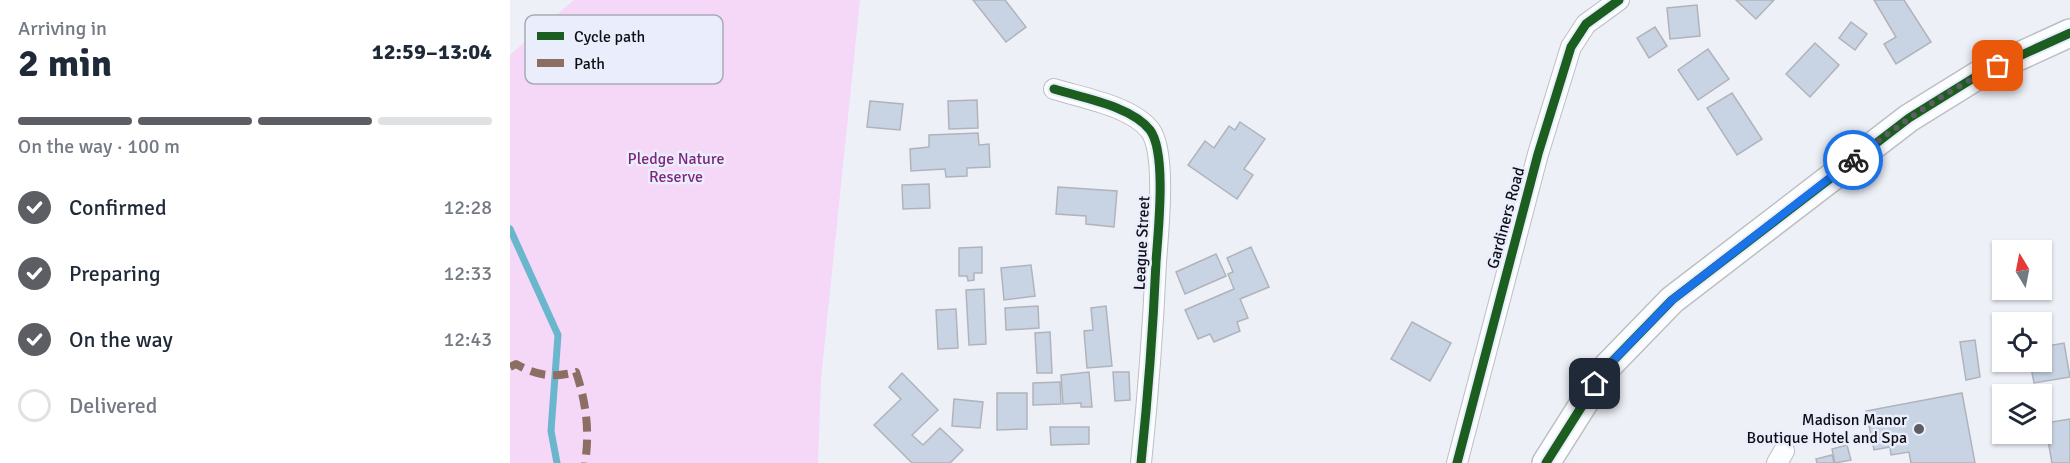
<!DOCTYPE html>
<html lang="en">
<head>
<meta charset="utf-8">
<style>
  :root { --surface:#fff; --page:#f2f2f3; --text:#1f2937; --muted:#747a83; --line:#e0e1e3; --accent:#5c5e64 }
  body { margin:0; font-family:Signika,sans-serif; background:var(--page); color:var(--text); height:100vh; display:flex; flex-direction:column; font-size:22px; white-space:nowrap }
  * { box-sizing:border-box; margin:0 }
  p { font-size:20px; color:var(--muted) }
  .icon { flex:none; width:33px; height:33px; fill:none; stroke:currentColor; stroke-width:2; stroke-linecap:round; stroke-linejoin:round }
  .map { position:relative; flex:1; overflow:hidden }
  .sheet { display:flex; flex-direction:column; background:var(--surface); width:510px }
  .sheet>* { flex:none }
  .needle { width:39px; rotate:350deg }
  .controls { position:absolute; left:1482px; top:240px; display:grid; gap:12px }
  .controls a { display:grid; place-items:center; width:60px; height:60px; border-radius:0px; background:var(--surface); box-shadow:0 2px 4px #0004; font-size:30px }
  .pin { position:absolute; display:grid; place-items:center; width:51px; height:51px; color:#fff; margin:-26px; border-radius:12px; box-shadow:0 3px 9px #0006 }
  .courier { position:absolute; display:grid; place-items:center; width:60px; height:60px; margin:-30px; border:4px solid #1a73e8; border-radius:50%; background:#fff; color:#222; box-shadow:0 2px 8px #0007 }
  .head em { font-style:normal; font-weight:700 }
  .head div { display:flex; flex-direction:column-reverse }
  .head { display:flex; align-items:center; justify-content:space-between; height:102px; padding:0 18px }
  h1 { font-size:39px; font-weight:700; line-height:45px }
  .bar { display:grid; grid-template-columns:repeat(4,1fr); gap:9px 6px; align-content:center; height:72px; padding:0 18px }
  .bar i { height:8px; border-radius:4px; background:var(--line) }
  .bar .active { background:var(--accent) }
  .bar p { grid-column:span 4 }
  ol { padding:0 18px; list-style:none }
  li { display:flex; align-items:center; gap:18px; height:66px }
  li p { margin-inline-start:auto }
  li .icon { padding:6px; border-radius:50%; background:var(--accent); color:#fff; stroke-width:4 }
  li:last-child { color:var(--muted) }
  li i { width:33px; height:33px; border:3px solid var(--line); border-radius:50% }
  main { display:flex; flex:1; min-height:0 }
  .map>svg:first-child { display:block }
  .green { fill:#f5d7f7 }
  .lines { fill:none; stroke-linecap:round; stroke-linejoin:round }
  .stream { stroke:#6ab7cd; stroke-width:7 }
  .building { fill:#c8d4e3; stroke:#b0b4ba; stroke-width:1.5 }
  .street-casing { stroke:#bebfc5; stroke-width:22 }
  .secondary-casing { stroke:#bebfc5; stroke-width:30 }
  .street { stroke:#fcfdfe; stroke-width:20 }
  .secondary { stroke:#fcfdfe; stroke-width:27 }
  .quiet { stroke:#8d6e63; stroke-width:8; stroke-dasharray:15 8; stroke-linecap:butt }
  .cycleway-casing { stroke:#eaeefc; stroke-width:13 }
  .cycleway { stroke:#1b5e20; stroke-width:9 }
  .done { stroke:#5c5e64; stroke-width:6; stroke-dasharray:0 10.8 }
  .route { stroke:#1a73e8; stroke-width:8 }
  .poi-dot { fill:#5c5e64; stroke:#eaeefc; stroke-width:2 }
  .labels { text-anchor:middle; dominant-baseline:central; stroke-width:5; stroke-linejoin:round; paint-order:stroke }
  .park-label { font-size:16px; fill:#7e267d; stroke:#eaeefc }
  .street-label { font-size:16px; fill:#0d0f15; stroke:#eaeefc }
  .poi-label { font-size:16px; fill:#0d0f15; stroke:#eaeefc; text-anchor:end }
  .key { fill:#eaeefc; stroke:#a8abb7; stroke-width:1.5 }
  .key-label { font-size:16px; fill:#0d0f15 }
</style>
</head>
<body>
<main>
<section class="sheet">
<div class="head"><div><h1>2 min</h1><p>Arriving in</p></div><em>12:59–13:04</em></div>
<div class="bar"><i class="active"></i><i class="active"></i><i class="active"></i><i></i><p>On the way · 100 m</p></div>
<ol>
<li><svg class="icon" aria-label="check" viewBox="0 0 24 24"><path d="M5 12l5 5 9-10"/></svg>Confirmed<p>12:28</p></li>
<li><svg class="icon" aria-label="check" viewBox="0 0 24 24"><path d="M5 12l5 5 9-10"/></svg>Preparing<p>12:33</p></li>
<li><svg class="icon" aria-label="check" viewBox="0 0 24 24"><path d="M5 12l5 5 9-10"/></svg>On the way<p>12:43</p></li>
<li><i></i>Delivered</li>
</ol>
</section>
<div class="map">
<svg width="1560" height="463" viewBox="0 0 1560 463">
  <rect width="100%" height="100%" fill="#eef0f8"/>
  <path class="green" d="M 64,0 L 350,0 L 311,379 L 308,463 L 0,463 L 0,55 Z"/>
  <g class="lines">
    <path class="stream" d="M 0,229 L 48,335 L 41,431 L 47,463"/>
  </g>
  <g class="building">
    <path d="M 463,0 L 495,0 L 516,27 L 496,42 Z"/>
    <path d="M 1226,0 L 1264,0 L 1246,19 Z"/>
    <path d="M 1364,0 L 1394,0 L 1421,42 L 1386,64 L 1374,44 L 1386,37 Z"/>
    <path d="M 1187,5 L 1190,36 L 1160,39 L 1157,8 Z"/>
    <path d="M 1341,22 L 1357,34 L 1345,50 L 1329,38 Z"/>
    <path d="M 1145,27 L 1157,46 L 1139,58 L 1127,38 Z"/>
    <path d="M 1305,43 L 1329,65 L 1300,97 L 1276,74 Z"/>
    <path d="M 1198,49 L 1219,79 L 1188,100 L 1168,70 Z"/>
    <path d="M 1222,93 L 1252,139 L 1227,155 L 1197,108 Z"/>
    <path d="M 467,100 L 468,128 L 439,129 L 438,101 Z"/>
    <path d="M 360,101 L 393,104 L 390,130 L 357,127 Z"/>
    <path d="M 730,122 L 755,139 L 734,169 L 743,175 L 727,199 L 678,165 L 695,141 L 704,148 L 719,126 L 725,130 Z"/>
    <path d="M 468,133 L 469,145 L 479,144 L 480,167 L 457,168 L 457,176 L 436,177 L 435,169 L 401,171 L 400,149 L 419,147 L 419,135 Z"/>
    <path d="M 419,184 L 420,208 L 393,209 L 392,185 Z"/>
    <path d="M 548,187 L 607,191 L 604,227 L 576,224 L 576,216 L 546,214 Z"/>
    <path d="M 472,247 L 472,273 L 464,273 L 464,280 L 458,281 L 457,276 L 449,276 L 449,248 Z"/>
    <path d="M 741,247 L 759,287 L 730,299 L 738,318 L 727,322 L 730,331 L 704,342 L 700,334 L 688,339 L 675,310 L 724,289 L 718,274 L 723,272 L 717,258 Z"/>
    <path d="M 706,254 L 716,276 L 675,294 L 666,272 Z"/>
    <path d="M 521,265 L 525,296 L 494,300 L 491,268 Z"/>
    <path d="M 474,289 L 476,344 L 459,345 L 456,290 Z"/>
    <path d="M 528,306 L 529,328 L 496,330 L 495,308 Z"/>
    <path d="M 596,306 L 602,366 L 577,368 L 574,331 L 583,330 L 581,308 Z"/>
    <path d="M 446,309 L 448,348 L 428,349 L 426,310 Z"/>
    <path d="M 902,322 L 941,343 L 920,381 L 881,359 Z"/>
    <path d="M 540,332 L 542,373 L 527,373 L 525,333 Z"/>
    <path d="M 1465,340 L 1470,377 L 1456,380 L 1450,342 Z"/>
    <path d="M 1554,343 L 1560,377 L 1524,383 L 1520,362 L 1532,362 L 1532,347 Z"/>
    <path d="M 579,372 L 582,407 L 571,407 L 571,403 L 553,404 L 551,375 Z"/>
    <path d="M 603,372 L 619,372 L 620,400 L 605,401 Z"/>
    <path d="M 392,373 L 428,410 L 402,435 L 413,445 L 430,428 L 453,450 L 440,463 L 402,463 L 364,425 L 391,399 L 379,387 Z"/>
    <path d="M 550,382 L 551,404 L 523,405 L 523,383 Z"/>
    <path d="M 487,393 L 517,393 L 517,429 L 487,430 Z"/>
    <path d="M 1452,393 L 1465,463 L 1401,463 L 1399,452 L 1381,455 L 1380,447 L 1364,450 L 1356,411 Z"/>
    <path d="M 444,399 L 473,402 L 470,428 L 442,426 Z"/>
    <path d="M 1560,419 L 1560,463 L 1542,463 L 1535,423 Z"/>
    <path d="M 540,427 L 579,427 L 579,444 L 541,445 Z"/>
    <path d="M 1337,445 L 1341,460 L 1325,463 L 1322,449 Z"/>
    <path d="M 1322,455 L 1324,463 L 1307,463 L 1306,459 Z"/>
  </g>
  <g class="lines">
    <defs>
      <g id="street">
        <path d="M 544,89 C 573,98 621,106 640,130 C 657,153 648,232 646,262 C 643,329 638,396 631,463"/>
        <path d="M 947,463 L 1028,154 L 1061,47 L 1076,24 L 1109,0"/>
        <path d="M 1267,463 L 1274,451"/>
      </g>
      <path id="secondary" d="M 1036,463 L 1096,368 L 1162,300 L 1399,118 L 1470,74 L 1560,33"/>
    </defs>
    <use href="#street" class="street-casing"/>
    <use href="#secondary" class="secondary-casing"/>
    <use href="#street" class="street"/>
    <use href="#secondary" class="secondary"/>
    <path class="quiet" d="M 0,367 L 6,364 C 27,376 43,378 66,372 C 76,402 80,431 75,463"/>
    <defs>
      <g id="cycleway">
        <path d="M 544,89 C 573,98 621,106 640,130 C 657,153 648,232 646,262 C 643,329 638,396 631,463"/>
        <path d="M 947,463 L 1028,154 L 1061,47 L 1076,24 L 1109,0"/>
        <path d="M 1036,463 L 1096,368 L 1162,300 L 1399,118 L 1470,74 L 1560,33"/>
      </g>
    </defs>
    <use href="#cycleway" class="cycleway-casing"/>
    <use href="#cycleway" class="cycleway"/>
  </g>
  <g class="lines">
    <path class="done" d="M 1343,160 C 1389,125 1436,90 1488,66"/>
    <path class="route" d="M 1085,384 L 1096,368 L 1162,300 L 1343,160"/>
  </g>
  <circle class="poi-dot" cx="1409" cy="429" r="6"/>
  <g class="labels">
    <g class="park-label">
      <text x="166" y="159">Pledge Nature<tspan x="166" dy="18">Reserve</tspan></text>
    </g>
    <g class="street-label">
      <text transform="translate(996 218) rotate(-75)">Gardiners Road</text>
      <text transform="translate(632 243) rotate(-87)">League Street</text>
    </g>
    <g class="poi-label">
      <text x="1397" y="420">Madison Manor<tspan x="1397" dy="18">Boutique Hotel and Spa</tspan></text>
    </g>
  </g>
  <rect x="15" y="15" width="198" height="69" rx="9" class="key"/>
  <rect x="27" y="32" width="27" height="8" fill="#1b5e20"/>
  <rect x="27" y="59" width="27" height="8" fill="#8d6e63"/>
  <g class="key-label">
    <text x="64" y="42">Cycle path</text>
    <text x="64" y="69">Path</text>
  </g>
</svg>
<div class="controls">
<a><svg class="needle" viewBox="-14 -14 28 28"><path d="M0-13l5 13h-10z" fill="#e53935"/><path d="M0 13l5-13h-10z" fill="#747a83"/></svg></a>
<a><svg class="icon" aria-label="locate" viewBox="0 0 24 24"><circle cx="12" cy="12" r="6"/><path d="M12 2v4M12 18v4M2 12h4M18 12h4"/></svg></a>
<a><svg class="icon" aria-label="layers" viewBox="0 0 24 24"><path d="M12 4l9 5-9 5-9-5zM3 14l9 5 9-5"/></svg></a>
</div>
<div class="pin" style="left:1488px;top:66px;background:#ea580c"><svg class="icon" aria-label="bag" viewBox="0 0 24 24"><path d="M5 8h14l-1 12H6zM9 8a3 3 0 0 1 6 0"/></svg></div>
<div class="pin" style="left:1085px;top:384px;background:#1f2937"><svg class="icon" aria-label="home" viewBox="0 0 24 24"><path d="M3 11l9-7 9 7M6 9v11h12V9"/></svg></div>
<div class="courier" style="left:1343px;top:160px"><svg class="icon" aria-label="bike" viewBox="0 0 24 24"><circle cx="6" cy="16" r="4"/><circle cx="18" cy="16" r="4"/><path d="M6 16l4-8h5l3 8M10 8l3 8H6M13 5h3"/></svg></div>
</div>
</main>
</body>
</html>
